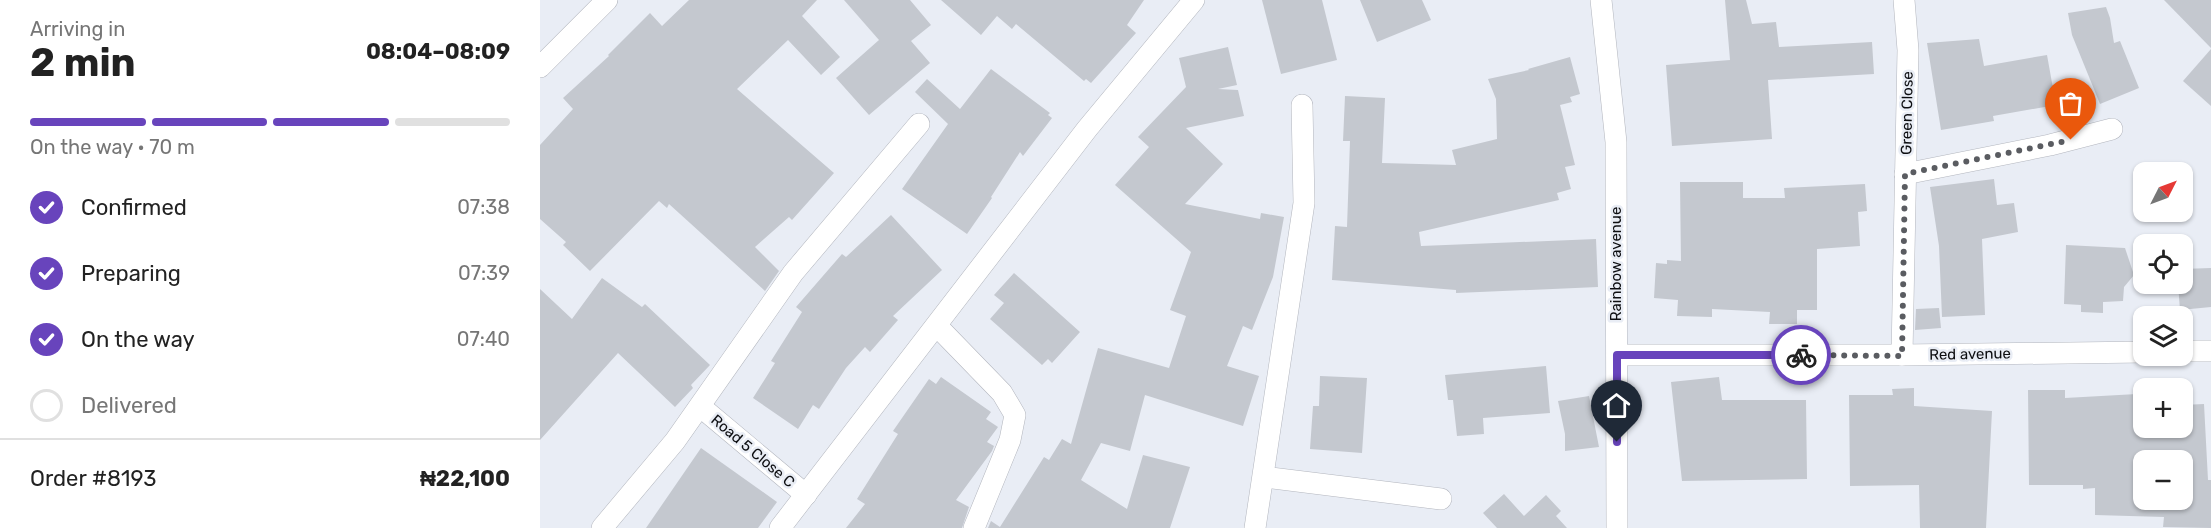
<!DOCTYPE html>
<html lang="en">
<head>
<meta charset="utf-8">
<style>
  :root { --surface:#fff; --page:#f6f6f6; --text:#222; --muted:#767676; --line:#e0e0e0; --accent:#6844bc }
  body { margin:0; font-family:Rubik,sans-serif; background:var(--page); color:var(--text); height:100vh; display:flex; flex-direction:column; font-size:22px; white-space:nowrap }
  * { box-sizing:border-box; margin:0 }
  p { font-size:20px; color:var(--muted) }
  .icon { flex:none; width:33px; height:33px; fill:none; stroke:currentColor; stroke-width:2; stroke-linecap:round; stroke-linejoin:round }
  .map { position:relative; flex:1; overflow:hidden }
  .sheet { display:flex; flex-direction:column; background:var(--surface); width:540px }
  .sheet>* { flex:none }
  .needle { width:39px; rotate:48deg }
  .fabs { position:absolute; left:1593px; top:162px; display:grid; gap:12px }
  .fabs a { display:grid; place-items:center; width:60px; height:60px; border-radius:12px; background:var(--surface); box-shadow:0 2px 4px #0004; font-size:30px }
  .pin { position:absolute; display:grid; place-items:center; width:51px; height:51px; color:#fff; margin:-62px -26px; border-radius:50% 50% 50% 0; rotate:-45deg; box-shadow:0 0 6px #0007 }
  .pin .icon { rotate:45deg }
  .courier { position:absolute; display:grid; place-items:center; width:60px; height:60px; margin:-30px; border:4px solid #6844bc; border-radius:50%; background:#fff; color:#222; box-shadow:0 2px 8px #0007 }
  .headline em { font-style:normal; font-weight:700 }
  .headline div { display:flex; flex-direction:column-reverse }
  .headline { display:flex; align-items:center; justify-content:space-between; height:102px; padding:0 30px }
  h1 { font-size:39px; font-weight:700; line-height:45px }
  .bar { display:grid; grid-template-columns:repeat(4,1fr); gap:9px 6px; align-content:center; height:72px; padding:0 30px }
  .bar i { height:8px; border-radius:4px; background:var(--line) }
  .bar .selected { background:var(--accent) }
  .bar p { grid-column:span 4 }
  .line { display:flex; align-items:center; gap:15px; padding:0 30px; border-top:2px solid var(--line) }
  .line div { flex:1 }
  ol { padding:0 30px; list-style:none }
  li { display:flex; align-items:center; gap:18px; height:66px }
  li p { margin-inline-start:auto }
  li .icon { padding:6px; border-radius:50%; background:var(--accent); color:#fff; stroke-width:4 }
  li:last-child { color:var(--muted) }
  li i { width:33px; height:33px; border:3px solid var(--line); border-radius:50% }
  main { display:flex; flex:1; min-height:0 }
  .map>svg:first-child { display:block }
  .building { fill:#c4c8cf; fill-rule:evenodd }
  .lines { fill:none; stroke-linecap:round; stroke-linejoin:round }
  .street-casing { stroke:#b3b6be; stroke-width:22 }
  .street { stroke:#fff; stroke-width:21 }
  .done { stroke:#5a5c61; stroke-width:6; stroke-dasharray:0 10.8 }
  .route { stroke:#6844bc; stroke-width:8 }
  .labels { text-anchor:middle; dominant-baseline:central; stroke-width:5; stroke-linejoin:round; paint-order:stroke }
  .street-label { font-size:15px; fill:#0d0e11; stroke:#e9edf5 }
</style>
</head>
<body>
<main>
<section class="sheet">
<div class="headline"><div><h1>2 min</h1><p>Arriving in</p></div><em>08:04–08:09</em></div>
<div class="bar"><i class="selected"></i><i class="selected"></i><i class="selected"></i><i></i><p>On the way · 70 m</p></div>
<ol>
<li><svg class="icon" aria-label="check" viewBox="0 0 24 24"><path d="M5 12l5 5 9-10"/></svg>Confirmed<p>07:38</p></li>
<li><svg class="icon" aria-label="check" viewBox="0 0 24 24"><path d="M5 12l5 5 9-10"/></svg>Preparing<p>07:39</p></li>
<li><svg class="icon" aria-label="check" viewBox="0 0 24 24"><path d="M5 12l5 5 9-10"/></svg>On the way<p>07:40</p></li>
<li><i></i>Delivered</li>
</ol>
<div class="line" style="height:78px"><div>Order #8193</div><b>₦22,100</b></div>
</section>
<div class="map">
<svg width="1671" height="528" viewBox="0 0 1671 528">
  <rect width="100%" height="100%" fill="#e9edf5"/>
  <g class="building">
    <path d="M 149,0 L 277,0 L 262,16 L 300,57 L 281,75 L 248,40 L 197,89 L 294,173 L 252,220 L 249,217 L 215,247 L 239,271 L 225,291 L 129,204 L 127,208 L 119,201 L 50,271 L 23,245 L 26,242 L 0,219 L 0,145 L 33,109 L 23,98 L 69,56 L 68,55 L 110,13 L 122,26 Z"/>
    <path d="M 304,0 L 370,0 L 391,25 L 371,41 L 390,63 L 329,115 L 296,78 L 339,40 Z"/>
    <path d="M 401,0 L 604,0 L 587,25 L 596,33 L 551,83 L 546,79 L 544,81 L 476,24 L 472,29 L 457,16 L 441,35 Z"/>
    <path d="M 722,0 L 782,0 L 797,60 L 741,74 Z"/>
    <path d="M 820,0 L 882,0 L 891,20 L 837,42 Z"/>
    <path d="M 1185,0 L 1206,0 L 1212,24 L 1236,22 L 1239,47 L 1332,42 L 1334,74 L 1228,80 L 1232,139 L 1132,146 L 1126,65 L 1190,60 Z"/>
    <path d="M 1624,0 L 1671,0 L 1671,48 Z"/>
    <path d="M 1566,7 L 1570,18 L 1574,43 L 1580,41 L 1599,88 L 1560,104 L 1532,35 L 1528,13 Z"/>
    <path d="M 1439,39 L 1444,66 L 1507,55 L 1516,105 L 1453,116 L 1454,121 L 1401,130 L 1387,43 Z"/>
    <path d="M 688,47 L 697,85 L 678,89 L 698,90 L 704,116 L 646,128 L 683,164 L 645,204 L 720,219 L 721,213 L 744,217 L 733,277 L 712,330 L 703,326 L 687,366 L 719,376 L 703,426 L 605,395 L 590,451 L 561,443 L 541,480 L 587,509 L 603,455 L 650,467 L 630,528 L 448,528 L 451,521 L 460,527 L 504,457 L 509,460 L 522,439 L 531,444 L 558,348 L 629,368 L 646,316 L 630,310 L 651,252 L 575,185 L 609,147 L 598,137 L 646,87 L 639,58 Z"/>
    <path d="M 1671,49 L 1671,106 L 1643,81 Z"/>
    <path d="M 1030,57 L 1040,94 L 1030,97 L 1032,102 L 1020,105 L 1035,165 L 1025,167 L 1031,189 L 1017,193 L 1019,200 L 879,232 L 881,246 L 1056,239 L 1058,287 L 916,293 L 916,290 L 792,280 L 795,226 L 807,227 L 810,141 L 803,141 L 805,96 L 845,98 L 842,163 L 916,165 L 912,150 L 957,139 L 956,99 L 948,79 L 989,70 L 988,69 Z"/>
    <path d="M 451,69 L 510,113 L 508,115 L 512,118 L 483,156 L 480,152 L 451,197 L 452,198 L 427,234 L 362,189 L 408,124 L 375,92 L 387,79 L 420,109 Z"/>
    <path d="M 1454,179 L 1457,205 L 1474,203 L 1478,232 L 1442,239 L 1445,315 L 1402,317 L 1399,246 L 1390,187 Z"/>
    <path d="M 1140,182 L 1203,182 L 1203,198 L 1245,198 L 1244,188 L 1325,184 L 1327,211 L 1318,212 L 1320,246 L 1277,249 L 1277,310 L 1257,310 L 1257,324 L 1229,324 L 1230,312 L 1172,309 L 1172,317 L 1137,316 L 1138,300 L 1114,298 L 1116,263 L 1127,264 L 1127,260 L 1141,261 Z"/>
    <path d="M 351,215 L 402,270 L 353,316 L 358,320 L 330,352 L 325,347 L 306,368 L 279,409 L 273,405 L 258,429 L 213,398 L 235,363 L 231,361 L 262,312 L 256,307 L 302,254 L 306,257 Z"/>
    <path d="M 1526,245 L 1585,248 L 1594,275 L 1584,287 L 1583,301 L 1563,302 L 1563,313 L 1541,312 L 1541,305 L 1524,304 Z"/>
    <path d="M 1671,268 L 1671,307 L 1640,310 L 1638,284 L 1642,284 L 1642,269 Z"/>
    <path d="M 474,273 L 540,332 L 512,363 L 508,359 L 502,365 L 450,319 L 464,303 L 454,295 Z"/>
    <path d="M 62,278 L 102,307 L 105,304 L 170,365 L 151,385 L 153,388 L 135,407 L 78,353 L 0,440 L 0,289 L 32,319 Z"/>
    <path d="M 1399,308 L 1401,328 L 1375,330 L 1376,309 Z"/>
    <path d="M 1006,366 L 1010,413 L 943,418 L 944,434 L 917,436 L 913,400 L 908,400 L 905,375 Z"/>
    <path d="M 780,376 L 827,378 L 822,453 L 770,449 L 773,406 L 779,406 Z"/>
    <path d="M 401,377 L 451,412 L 446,419 L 458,427 L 447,442 L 454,446 L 452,451 L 416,500 L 429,507 L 422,528 L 306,528 L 325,504 L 317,499 L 358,434 L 353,431 L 389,379 L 396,384 Z"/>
    <path d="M 1179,377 L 1182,400 L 1266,400 L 1267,479 L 1142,481 L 1131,382 Z"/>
    <path d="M 1374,388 L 1374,406 L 1452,411 L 1446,528 L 1380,528 L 1379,485 L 1310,486 L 1309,395 L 1353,395 L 1352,389 Z"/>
    <path d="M 1488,390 L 1525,390 L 1525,398 L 1597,394 L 1600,428 L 1642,428 L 1642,405 L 1664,404 L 1668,480 L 1671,480 L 1671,528 L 1623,527 L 1624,517 L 1555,515 L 1555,488 L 1543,489 L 1543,485 L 1489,485 ZM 1604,460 L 1642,460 L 1642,500 L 1604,500 Z"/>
    <path d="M 1049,396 L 1059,447 L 1025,451 L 1025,434 L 1018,401 Z"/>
    <path d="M 161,448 L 237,502 L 218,528 L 106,528 Z"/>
    <path d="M 964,494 L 984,516 L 1006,495 L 1021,511 L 1016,516 L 1027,528 L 957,528 L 943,513 Z"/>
  </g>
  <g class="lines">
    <defs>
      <g id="street">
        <path d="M 1061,0 L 1076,142 L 1077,528"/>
        <path d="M 0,67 L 67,0"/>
        <path d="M 1365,174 L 1510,145 L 1572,129"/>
        <path d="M 397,326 L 462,393 L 475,415 L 470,440 L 434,528"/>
        <path d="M 1642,351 L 1671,351"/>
        <path d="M 1077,355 L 1362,355 L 1604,352"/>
        <path d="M 1362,355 L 1368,50 L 1364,0"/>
        <path d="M 161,407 L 266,495"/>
        <path d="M 724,477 L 901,499"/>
        <path d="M 62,528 L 135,441 L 253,273 L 379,124"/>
        <path d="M 240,528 L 547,129 L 654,0"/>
        <path d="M 715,528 L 764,203 L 762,105"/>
      </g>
    </defs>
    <use href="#street" class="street-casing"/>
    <use href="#street" class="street"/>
  </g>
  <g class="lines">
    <path class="done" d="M 1261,355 L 1362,356 L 1365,174 L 1531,140"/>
    <path class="route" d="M 1077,442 L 1077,355 L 1261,355"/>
  </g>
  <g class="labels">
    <g class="street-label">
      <text transform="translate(1367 113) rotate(-89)">Green Close</text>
      <text transform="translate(1076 264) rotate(-90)">Rainbow avenue</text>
      <text transform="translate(1430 354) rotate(-1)">Red avenue</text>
      <text transform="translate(213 451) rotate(40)">Road 5 Close C</text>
    </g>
  </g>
</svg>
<div class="fabs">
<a><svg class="needle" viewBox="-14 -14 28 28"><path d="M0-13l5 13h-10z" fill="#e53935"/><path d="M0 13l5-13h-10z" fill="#767676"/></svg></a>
<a><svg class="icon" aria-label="locate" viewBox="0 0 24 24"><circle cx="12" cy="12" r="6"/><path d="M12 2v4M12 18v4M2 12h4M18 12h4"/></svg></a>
<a><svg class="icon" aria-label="layers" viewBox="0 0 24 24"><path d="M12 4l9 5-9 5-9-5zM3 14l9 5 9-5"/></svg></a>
<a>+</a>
<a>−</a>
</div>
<div class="pin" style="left:1531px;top:140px;background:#ea580c"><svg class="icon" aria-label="bag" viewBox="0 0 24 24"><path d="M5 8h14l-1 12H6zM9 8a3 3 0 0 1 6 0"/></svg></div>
<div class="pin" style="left:1077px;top:442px;background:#1f2937"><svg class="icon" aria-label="home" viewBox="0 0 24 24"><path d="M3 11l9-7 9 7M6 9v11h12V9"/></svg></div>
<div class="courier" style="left:1261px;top:355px"><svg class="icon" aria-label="bike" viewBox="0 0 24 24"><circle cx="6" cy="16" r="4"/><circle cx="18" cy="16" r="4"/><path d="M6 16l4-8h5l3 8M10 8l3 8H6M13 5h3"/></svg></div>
</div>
</main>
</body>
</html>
